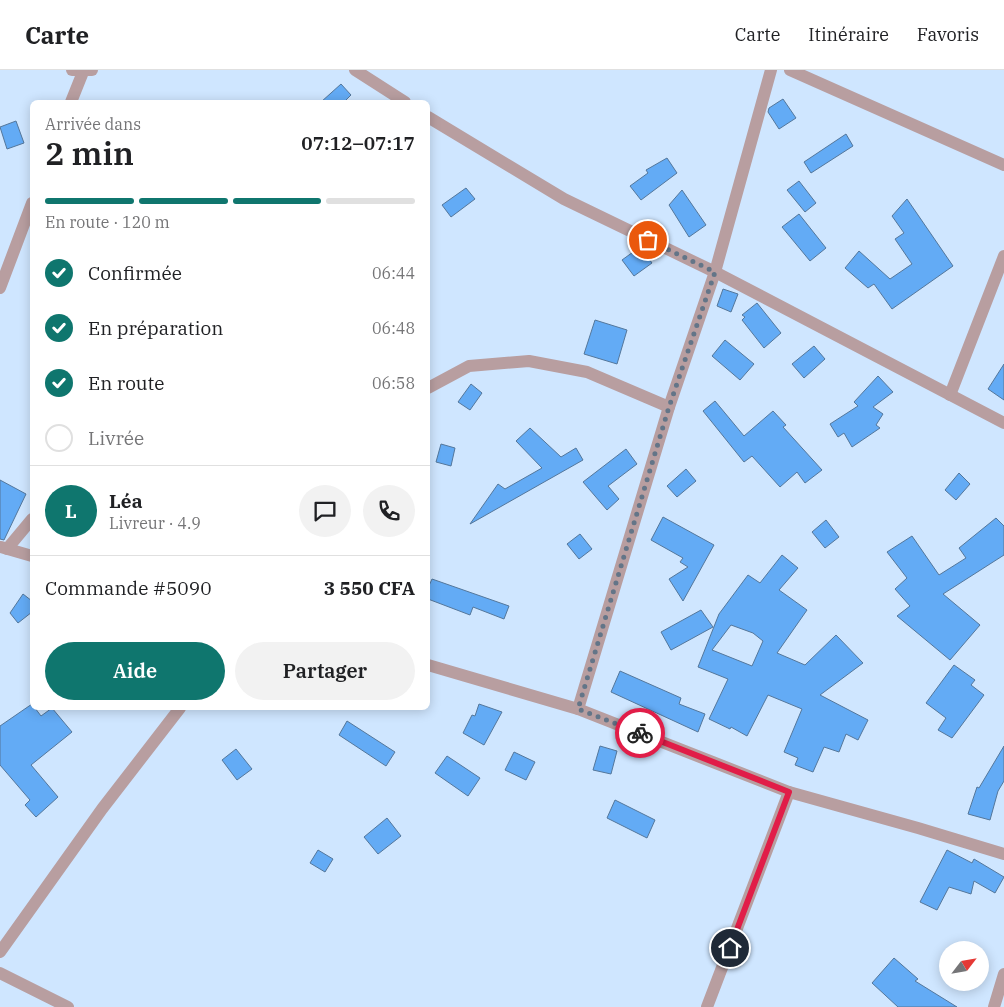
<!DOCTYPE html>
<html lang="fr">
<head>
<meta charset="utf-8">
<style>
  :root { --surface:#fff; --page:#f2f2f2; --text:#202124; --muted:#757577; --line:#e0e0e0; --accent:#0f766e }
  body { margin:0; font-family:"IBM Plex Serif",serif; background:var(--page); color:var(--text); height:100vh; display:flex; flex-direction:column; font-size:19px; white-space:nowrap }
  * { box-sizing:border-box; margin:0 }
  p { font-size:16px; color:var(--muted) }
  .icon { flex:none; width:28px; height:28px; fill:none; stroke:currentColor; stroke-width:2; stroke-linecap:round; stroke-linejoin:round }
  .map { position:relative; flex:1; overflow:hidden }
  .panel { position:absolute; left:30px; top:30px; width:400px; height:610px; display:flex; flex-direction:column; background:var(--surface); border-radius:8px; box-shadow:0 2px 12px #0003 }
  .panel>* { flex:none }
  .needle { width:32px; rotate:59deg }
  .tools { position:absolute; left:939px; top:871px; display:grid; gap:10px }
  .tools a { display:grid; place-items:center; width:50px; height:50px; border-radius:50%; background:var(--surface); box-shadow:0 2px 12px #0003; font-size:25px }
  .pin { position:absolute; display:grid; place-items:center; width:42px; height:42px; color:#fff; margin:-21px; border:2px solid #fff; border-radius:50%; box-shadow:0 1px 5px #0007 }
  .courier { position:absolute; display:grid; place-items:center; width:50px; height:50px; margin:-25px; border:4px solid #e11d48; border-radius:50%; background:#fff; color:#222; box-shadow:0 1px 6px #0007 }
  .summary em { font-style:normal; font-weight:600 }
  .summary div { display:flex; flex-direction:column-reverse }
  .summary { display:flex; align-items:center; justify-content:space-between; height:85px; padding:0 15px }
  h1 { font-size:32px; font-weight:600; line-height:38px }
  .bar { display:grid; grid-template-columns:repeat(4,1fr); gap:8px 5px; align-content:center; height:60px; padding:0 15px }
  .bar i { height:6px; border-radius:4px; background:var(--line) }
  .bar .selected { background:var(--accent) }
  .bar p { grid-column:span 4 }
  .line { display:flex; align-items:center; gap:12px; padding:0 15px; border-top:1px solid var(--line) }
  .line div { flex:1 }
  .round { display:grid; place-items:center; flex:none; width:52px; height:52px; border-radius:26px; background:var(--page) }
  ol { padding:0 15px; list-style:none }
  li { display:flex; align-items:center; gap:15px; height:55px }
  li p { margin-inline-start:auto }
  li .icon { padding:5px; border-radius:50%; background:var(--accent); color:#fff; stroke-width:4 }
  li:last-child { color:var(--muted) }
  li i { width:28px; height:28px; border:2px solid var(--line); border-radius:50% }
  .button { display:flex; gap:10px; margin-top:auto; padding:10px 15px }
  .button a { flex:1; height:58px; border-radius:30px; background:var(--accent); color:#fff; font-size:20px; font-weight:600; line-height:58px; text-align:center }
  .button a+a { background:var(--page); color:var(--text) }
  header { display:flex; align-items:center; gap:30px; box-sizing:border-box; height:70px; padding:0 25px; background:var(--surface); border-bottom:1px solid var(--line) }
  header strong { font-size:24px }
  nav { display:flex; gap:28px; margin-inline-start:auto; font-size:18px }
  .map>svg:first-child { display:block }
  .building { fill:#63abf5; stroke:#54779b; fill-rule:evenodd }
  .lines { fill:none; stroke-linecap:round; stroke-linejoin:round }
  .minor { stroke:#b89ea0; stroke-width:12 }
  .tertiary { stroke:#b89ea0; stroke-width:12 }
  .done { stroke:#637588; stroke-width:5; stroke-dasharray:0 9 }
  .route { stroke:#e11d48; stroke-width:6 }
</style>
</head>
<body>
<header>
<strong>Carte</strong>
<nav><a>Carte</a><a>Itinéraire</a><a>Favoris</a></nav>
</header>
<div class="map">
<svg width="1004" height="937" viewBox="0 0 1004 937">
  <rect width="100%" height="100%" fill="#cfe6ff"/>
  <g class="building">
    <path d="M 341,14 L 351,25 L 344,32 L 321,32 Z"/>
    <path d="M 783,29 L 796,48 L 779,59 L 768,42 L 769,38 Z"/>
    <path d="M 16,51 L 24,73 L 7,79 L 0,57 Z"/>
    <path d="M 846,64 L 853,76 L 811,103 L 804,92 Z"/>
    <path d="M 667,88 L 677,103 L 641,130 L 630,116 L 648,103 L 646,100 Z"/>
    <path d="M 799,111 L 816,133 L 805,142 L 787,120 Z"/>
    <path d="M 466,118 L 475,129 L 451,147 L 442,135 Z"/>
    <path d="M 682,120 L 706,155 L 689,167 L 669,135 Z"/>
    <path d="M 907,129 L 953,196 L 892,239 L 874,214 L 868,218 L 845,198 L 859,181 L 890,209 L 912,194 L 895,169 L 904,163 L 892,146 Z"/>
    <path d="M 799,144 L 826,178 L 810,191 L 782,157 Z"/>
    <path d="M 640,177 L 652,193 L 634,206 L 622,190 Z"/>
    <path d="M 723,219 L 738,224 L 731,242 L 717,236 Z"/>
    <path d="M 757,233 L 781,263 L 764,278 L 742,250 L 745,247 L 742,245 Z"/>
    <path d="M 595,250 L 627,260 L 617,294 L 584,284 Z"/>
    <path d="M 725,270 L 754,294 L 740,310 L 712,286 Z"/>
    <path d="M 814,276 L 825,289 L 804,308 L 792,294 Z"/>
    <path d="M 1004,294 L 1004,330 L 988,319 Z"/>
    <path d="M 878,306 L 893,322 L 873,337 L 883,344 L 876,355 L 880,358 L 852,377 L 844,363 L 838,367 L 830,354 L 858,336 L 854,332 Z"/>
    <path d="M 471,314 L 482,323 L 470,340 L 458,332 Z"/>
    <path d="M 715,331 L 744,366 L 773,341 L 786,355 L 783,357 L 822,400 L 805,413 L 797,402 L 780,417 L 752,386 L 744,392 L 703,341 Z"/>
    <path d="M 530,358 L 561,387 L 576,378 L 583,390 L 470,454 L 498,414 L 505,419 L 542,398 L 516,371 Z"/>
    <path d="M 441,374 L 455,378 L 451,396 L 436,392 Z"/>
    <path d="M 626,379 L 637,394 L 608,416 L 619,429 L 607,440 L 583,412 Z"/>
    <path d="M 686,399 L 696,411 L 677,427 L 667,416 Z"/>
    <path d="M 959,403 L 970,414 L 956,430 L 945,420 Z"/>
    <path d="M 0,410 L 26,424 L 4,470 L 0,469 Z"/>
    <path d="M 663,447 L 714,475 L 683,531 L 669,509 L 688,497 L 680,492 L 683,488 L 651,470 Z"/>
    <path d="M 996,448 L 1004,456 L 1004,485 L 943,524 L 980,555 L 950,590 L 897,546 L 910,536 L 895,519 L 907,508 L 887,482 L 912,466 L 939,505 L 966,488 L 959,478 Z"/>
    <path d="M 826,450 L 839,467 L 825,478 L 812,462 Z"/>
    <path d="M 580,464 L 592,479 L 579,489 L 567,474 Z"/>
    <path d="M 782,485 L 798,498 L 779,520 L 807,540 L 777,583 L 805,595 L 836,565 L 863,593 L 820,625 L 868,650 L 858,670 L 846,664 L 839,682 L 824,677 L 813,702 L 795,695 L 798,688 L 784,682 L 802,639 L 768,625 L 747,666 L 731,657 L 730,659 L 709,649 L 728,609 L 698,597 L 719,544 L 748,505 L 760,513 ZM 731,555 L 753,563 L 763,571 L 752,596 L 712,580 Z"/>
    <path d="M 432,509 L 509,536 L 504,549 L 473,537 L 470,545 L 428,529 L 428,518 Z"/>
    <path d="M 23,524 L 32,531 L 32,542 L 18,553 L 10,543 Z"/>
    <path d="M 701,540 L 713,557 L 671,580 L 661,562 Z"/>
    <path d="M 954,595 L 975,610 L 971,615 L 984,625 L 952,668 L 938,660 L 946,648 L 926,633 Z"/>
    <path d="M 620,601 L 681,628 L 679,634 L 705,644 L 698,662 L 611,622 Z"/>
    <path d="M 32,634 L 41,646 L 52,638 L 72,662 L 31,695 L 58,727 L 36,747 L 25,735 L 30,730 L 0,695 L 0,656 Z"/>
    <path d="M 479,634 L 502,642 L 484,675 L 463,663 L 472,645 L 475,646 Z"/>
    <path d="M 347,651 L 395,682 L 386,696 L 339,665 Z"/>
    <path d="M 600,676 L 617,681 L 611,704 L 593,700 Z"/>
    <path d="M 1004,676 L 1004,711 L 998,721 L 990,750 L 968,744 L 977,717 L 979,718 Z"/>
    <path d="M 236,679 L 252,699 L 237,710 L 222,690 Z"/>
    <path d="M 514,682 L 535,692 L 526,710 L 505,700 Z"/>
    <path d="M 447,686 L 480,708 L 468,726 L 435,703 Z"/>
    <path d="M 615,730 L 655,750 L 647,768 L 607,748 Z"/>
    <path d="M 387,748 L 401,766 L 378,784 L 364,767 Z"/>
    <path d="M 318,780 L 333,789 L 325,802 L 310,793 Z"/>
    <path d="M 947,780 L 972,793 L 974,789 L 1004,807 L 995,823 L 974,811 L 971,824 L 949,817 L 937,840 L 920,832 Z"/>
    <path d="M 894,888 L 918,909 L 915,911 L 957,937 L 898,937 L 872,913 Z"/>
  </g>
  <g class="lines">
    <g class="minor">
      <path d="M 72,0 L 92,0"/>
      <path d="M 355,0 L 405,32"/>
      <path d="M 790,0 L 1004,95"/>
      <path d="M 71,32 L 83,2"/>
      <path d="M 428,47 L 564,129 L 715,202 L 1004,353"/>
      <path d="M 0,218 L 32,133"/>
      <path d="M 428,318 L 469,296 L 529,291 L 587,302 L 669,337"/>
      <path d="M 950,325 L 1004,186"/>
      <path d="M 1,477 L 32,486"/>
      <path d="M 7,479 L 32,449"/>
      <path d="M 578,639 L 669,337 L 715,202 L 771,0"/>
      <path d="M 0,903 L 68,937"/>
      <path d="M 707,937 L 789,722"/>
      <path d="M 994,937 L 1004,904"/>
    </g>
    <g class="tertiary">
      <path d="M 428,595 L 578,639 L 789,722 L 918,758 L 1004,784"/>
      <path d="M 0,882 L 102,739 L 180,638"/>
    </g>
  </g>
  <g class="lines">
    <path class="done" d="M 640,663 L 578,639 L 669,337 L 715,202 L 648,170"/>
    <path class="route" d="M 640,663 L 789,722 L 730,878"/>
  </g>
</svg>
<div class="tools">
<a><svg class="needle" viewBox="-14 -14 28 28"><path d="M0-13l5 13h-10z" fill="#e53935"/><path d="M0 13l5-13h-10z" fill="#757577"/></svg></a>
</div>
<div class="pin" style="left:648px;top:170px;background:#ea580c"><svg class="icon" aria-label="bag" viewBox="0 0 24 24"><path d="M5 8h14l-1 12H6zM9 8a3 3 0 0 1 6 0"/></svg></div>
<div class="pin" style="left:730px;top:878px;background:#1f2937"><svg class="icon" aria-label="home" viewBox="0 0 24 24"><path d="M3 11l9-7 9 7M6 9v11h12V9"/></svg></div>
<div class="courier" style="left:640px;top:663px"><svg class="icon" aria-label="bike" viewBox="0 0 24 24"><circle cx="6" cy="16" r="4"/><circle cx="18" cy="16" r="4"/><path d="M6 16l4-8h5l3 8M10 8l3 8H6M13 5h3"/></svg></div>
<section class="panel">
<div class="summary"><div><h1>2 min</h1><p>Arrivée dans</p></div><em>07:12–07:17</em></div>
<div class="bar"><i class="selected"></i><i class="selected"></i><i class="selected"></i><i></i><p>En route · 120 m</p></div>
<ol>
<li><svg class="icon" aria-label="check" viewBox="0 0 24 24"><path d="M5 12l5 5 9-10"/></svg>Confirmée<p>06:44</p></li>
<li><svg class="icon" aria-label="check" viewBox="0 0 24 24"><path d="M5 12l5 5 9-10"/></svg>En préparation<p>06:48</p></li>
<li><svg class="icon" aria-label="check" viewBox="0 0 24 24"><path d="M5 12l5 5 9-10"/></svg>En route<p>06:58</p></li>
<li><i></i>Livrée</li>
</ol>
<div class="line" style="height:90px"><b class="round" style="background:var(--accent);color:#fff">L</b><div><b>Léa</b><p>Livreur · 4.9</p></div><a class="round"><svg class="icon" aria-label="chat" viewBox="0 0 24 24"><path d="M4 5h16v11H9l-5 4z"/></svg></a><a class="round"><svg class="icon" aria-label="phone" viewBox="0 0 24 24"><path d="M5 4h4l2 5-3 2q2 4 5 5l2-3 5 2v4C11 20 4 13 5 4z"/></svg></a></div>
<div class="line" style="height:65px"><div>Commande #5090</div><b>3 550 CFA</b></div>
<div class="button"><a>Aide</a><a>Partager</a></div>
</section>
</div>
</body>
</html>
